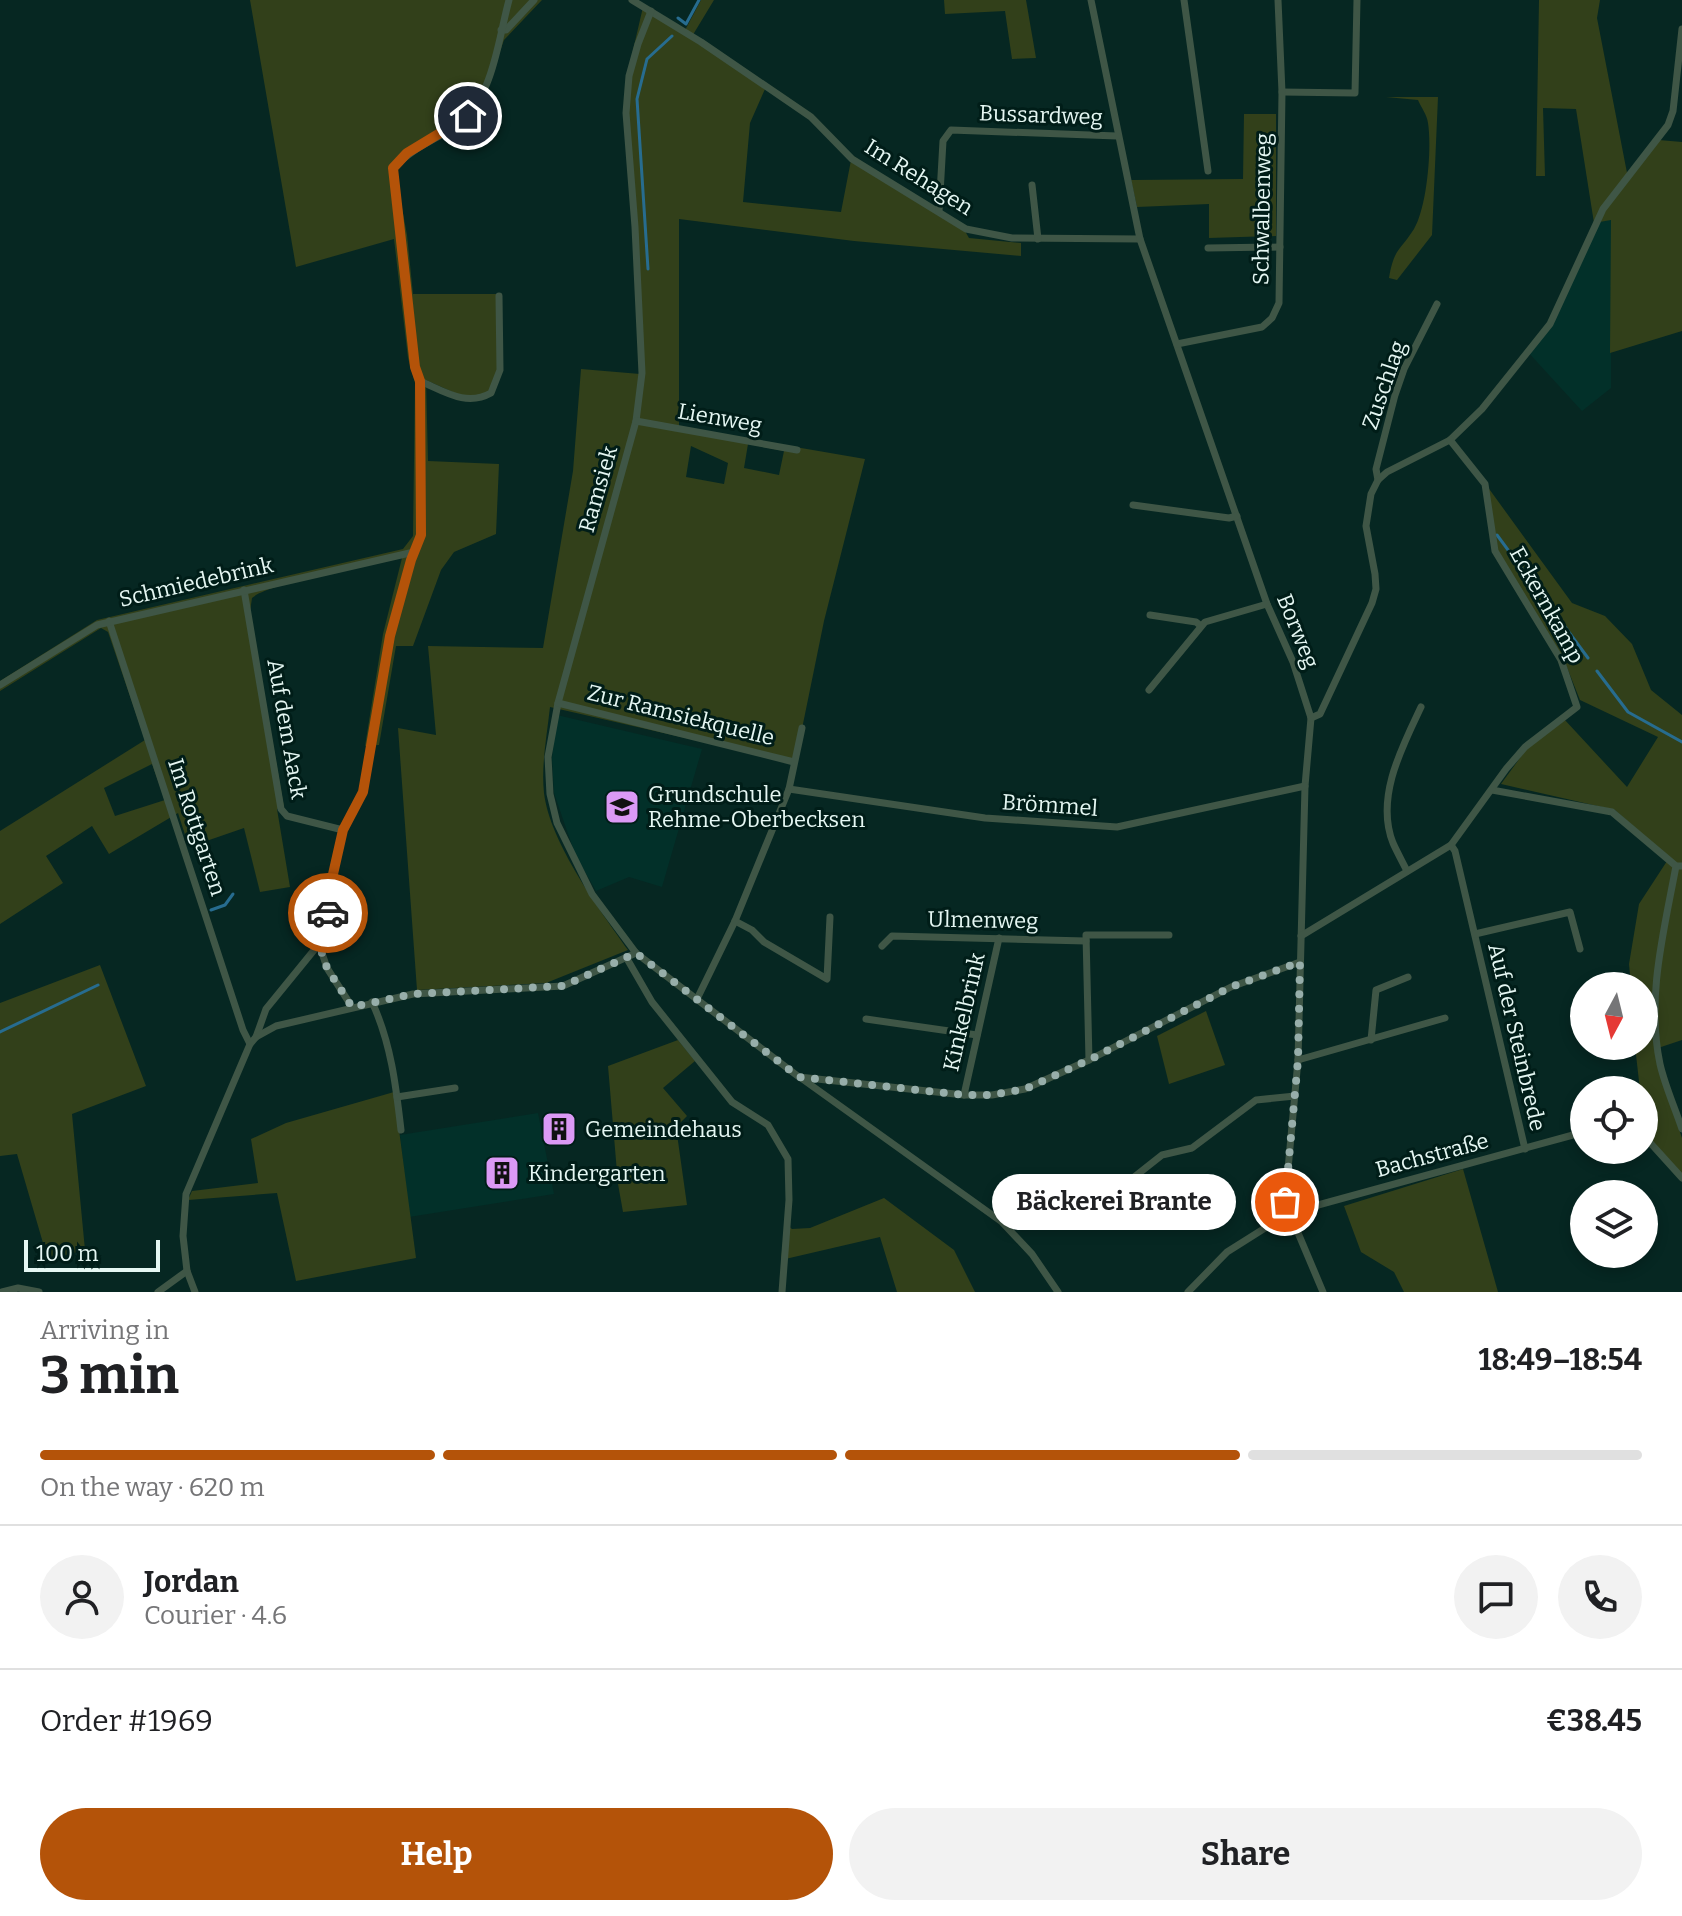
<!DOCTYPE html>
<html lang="en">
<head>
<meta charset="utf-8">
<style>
  :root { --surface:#fff; --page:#f2f2f2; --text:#202124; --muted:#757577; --line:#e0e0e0; --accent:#b45309 }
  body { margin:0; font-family:Bitter,serif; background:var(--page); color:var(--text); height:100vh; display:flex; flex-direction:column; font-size:30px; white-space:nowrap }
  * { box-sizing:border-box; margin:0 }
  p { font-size:26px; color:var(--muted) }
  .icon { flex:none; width:44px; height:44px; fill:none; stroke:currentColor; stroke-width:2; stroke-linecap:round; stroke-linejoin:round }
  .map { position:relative; height:1292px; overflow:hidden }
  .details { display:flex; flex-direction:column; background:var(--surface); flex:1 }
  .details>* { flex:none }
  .needle { width:52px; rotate:187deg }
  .tools { position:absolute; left:1570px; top:972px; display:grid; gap:16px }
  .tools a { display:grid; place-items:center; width:88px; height:88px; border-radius:50%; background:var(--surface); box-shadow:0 4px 12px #0003; font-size:40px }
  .scale { position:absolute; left:24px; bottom:20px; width:136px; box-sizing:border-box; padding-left:8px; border:4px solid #e5f7f3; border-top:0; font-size:22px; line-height:28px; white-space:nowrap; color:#e5f7f3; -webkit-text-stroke:6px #001d18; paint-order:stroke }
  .pin { position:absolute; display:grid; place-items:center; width:68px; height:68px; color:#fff; margin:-34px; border:4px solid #fff; border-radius:50%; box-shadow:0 2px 8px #0007 }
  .courier { position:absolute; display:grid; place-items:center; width:80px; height:80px; margin:-40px; border:6px solid #b45309; border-radius:50%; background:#fff; color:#222; box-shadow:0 2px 10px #0007 }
  .bubble { position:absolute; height:56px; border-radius:28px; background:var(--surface); box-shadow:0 4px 12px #0003; font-size:26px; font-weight:700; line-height:56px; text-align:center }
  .head em { font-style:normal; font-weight:700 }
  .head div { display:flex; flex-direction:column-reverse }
  .head { display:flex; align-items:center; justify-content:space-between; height:136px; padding:0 40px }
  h1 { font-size:52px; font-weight:700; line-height:60px }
  .bar { display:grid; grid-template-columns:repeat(4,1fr); gap:12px 8px; align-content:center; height:96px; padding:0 40px }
  .bar i { height:10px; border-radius:6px; background:var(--line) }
  .bar .selected { background:var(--accent) }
  .bar p { grid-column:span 4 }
  .line { display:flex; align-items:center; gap:20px; padding:0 40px; border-top:2px solid var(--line) }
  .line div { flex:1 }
  .round { display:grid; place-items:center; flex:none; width:84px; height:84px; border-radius:42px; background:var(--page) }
  .button { display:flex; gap:16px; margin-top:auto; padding:16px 40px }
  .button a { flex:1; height:92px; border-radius:48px; background:var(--accent); color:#fff; font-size:32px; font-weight:700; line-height:92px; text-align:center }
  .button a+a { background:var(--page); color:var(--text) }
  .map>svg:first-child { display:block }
  .built { fill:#023029 }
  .green { fill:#32401a; fill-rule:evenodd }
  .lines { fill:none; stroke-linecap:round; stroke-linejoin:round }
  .stream { stroke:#276c8f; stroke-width:3 }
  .street { stroke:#3f5646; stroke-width:7 }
  .done { stroke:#97aeaa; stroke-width:8; stroke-dasharray:0 14.4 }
  .route { stroke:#b45309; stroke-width:10 }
  .labels { text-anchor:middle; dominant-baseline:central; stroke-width:6; stroke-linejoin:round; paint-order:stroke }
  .street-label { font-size:22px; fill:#e5f7f3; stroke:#001d18 }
  .poi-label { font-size:22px; fill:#e5f7f3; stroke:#001d18; text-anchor:start }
</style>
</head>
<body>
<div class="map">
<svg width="1682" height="1292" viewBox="0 0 1682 1292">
  <rect width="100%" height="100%" fill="#062722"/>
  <g class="built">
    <path d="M 1611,219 L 1611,388 L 1582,411 L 1527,351 L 1548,322 L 1594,223 Z"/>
    <path d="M 557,715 L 702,749 L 662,887 L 629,877 L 596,891 L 575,854 L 554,793 L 552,758 Z"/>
    <path d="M 538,1113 L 554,1194 L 409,1217 L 400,1135 Z"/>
  </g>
  <g class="green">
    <path d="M 250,0 L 542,0 L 504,40 L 484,97 L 469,118 L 409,153 L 395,170 L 407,235 L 413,294 L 497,294 L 498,371 L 489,393 L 466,398 L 426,380 L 428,461 L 499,464 L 496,534 L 454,552 L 441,570 L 413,646 L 396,646 L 379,745 L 365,746 L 383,634 L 402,558 C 373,564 268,583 252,598 L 250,612 L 284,807 L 277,809 L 290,887 L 260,892 L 244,828 L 189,847 L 178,813 L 109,854 L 92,826 L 46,856 L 63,883 L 0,924 L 0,831 L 145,740 L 108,632 L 101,628 L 0,691 L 0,681 L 97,620 L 403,549 L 413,536 L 415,383 L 408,358 L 394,239 L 296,267 ZM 152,764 L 165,800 L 115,816 L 104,788 Z"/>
    <path d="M 701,0 L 714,0 L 691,38 L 765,89 L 750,123 L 743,202 L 841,212 L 852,155 L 965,231 L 969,238 L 1021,243 L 1021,256 L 854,241 L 679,219 L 679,427 L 865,459 L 824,621 L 795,763 L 550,707 C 547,735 541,765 544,793 C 550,843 600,910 628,950 L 546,983 L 417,990 L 398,728 L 436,735 L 428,646 L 543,648 L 573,471 L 581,369 L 640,374 L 627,76 L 643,7 L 683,34 ZM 748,444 L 784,451 L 779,475 L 744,468 ZM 691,446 L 728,463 L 724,484 L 686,477 Z"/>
    <path d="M 944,0 L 1026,0 L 1036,58 L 1012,59 L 1005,11 L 945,14 Z"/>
    <path d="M 1539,0 L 1600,0 L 1597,18 L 1628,178 L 1659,140 L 1682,142 L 1682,331 L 1610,353 L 1611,220 L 1594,223 L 1576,109 L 1543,108 L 1545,176 L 1536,176 Z"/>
    <path d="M 1386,97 L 1438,97 L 1432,235 L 1397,280 L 1389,278 C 1394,248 1400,251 1414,229 C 1427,207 1432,148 1428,123 C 1427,115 1421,107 1418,100 Z"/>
    <path d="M 1244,114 L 1276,114 L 1276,236 L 1209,238 L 1209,204 L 1137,207 L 1131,180 L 1243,179 Z"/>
    <path d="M 1487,486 L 1572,603 L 1605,616 L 1632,644 L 1651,690 L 1682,715 L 1682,1040 L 1655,1049 L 1657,1064 L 1682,1138 L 1682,1176 L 1644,1133 L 1644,1090 L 1640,1090 L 1635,1046 L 1644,1046 L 1644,986 L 1631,986 L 1629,964 L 1639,904 L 1669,858 L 1615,810 L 1501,784 L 1528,747 L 1564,719 L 1627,787 L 1658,737 L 1580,700 L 1564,660 L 1495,548 Z"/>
    <path d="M 100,965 L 146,1086 L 72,1114 L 85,1250 L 48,1260 L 17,1154 L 0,1156 L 0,1003 Z"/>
    <path d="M 1206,1011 L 1225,1065 L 1169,1084 L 1157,1036 Z"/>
    <path d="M 678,1040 L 695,1061 L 663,1088 L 687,1116 L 676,1127 L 687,1205 L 623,1212 L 618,1184 L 608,1066 Z"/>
    <path d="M 394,1092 L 416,1258 L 296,1281 L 277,1193 L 188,1200 L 192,1191 L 258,1183 L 251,1139 L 286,1123 Z"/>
    <path d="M 1463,1169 L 1498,1292 L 1404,1292 L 1394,1272 L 1361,1252 L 1344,1206 Z"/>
    <path d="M 884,1198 L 954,1250 L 975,1292 L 897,1292 L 880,1237 L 781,1260 L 785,1223 L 792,1229 L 810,1228 Z"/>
  </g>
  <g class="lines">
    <g class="stream">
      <path d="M 678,18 L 686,24 L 699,0"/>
      <path d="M 648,269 L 637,99 L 647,59 L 672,36"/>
      <path d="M 1497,535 L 1588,658"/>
      <path d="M 1597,671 L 1628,712 L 1682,742"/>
      <path d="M 211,910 L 225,905 L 233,894"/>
      <path d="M 0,1032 L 98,985"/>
    </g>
    <g class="street">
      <path d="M 632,0 L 701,42 L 811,117 L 852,159 L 966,229 L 1012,238 L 1140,239"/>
      <path d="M 1091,0 L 1140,239 L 1267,604 L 1293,662 L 1311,718 L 1305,786 L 1298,1060 L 1285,1202 L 1323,1292"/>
      <path d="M 1184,0 L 1208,171"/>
      <path d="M 651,11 L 638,44 L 629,76 L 626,113 L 635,227 L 642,373 L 636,421 L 558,703 L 548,757 L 550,794 L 557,823 L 592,894 L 636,953 L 799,1077 L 964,1095 L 992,1095 L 1025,1089 L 1089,1060 L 1231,987 L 1300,962"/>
      <path d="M 501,30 L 506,30 L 534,0"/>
      <path d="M 1282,92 L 1355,93 L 1357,0"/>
      <path d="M 1032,185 L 1038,239"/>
      <path d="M 939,211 L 943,141 L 951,130 L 1117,136"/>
      <path d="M 1208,248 L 1280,247"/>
      <path d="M 1177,344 L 1262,327 L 1272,318 L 1279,303 L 1282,92 L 1278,0"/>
      <path d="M 420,381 C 444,391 466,407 491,393 L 500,370 L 499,296"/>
      <path d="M 636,421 L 797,450"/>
      <path d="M 1378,480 L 1376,469 L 1395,395 L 1404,369 L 1437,304"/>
      <path d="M 1133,505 L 1229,518 L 1237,516"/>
      <path d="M 244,590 L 281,809 L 287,816 L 343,830"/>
      <path d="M 1150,615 L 1196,622 L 1201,626"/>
      <path d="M 109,621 L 243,1030 L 250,1044"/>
      <path d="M 0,685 L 97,625 L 414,552"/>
      <path d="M 1149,690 L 1205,622 L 1267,604"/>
      <path d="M 558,703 L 794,762"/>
      <path d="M 1311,718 L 1320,714 L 1372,603 L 1376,589 L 1375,574 L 1366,526 L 1371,494 L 1378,480 L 1387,472 L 1450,440 L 1482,409 L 1550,324 L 1603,209 L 1668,125 L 1673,111 L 1682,29"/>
      <path d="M 789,789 L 985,818 L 1117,827 L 1305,786"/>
      <path d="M 1492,790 L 1612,812 L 1676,866 L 1682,866"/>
      <path d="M 1451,845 L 1455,851 L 1525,1149"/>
      <path d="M 1676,866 C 1664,931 1646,998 1660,1064 C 1665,1086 1675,1108 1682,1129"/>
      <path d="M 1407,871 C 1402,861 1397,852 1393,843 C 1375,798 1402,747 1421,707"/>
      <path d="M 735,921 L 752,930 L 764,942 L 827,979 L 830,917"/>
      <path d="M 1475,934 L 1570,912 L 1580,949"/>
      <path d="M 1301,936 L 1451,845 L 1506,769 L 1525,747 L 1577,707 L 1561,660 L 1495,551 L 1485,484 L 1450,440"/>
      <path d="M 882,946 L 892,936 L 1086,941"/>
      <path d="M 626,957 L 652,1002 L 732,1102 L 768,1125 L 788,1159 L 789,1200 L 782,1292"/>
      <path d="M 697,999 L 735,921 L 789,789 L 802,728"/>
      <path d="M 372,1002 C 391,1043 396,1086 401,1130"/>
      <path d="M 352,1007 L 327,968 L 319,944 L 327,935 L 331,883 L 343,830 L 363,792 L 389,642 L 411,560 L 421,535 L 420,381 L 415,367 L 393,168 C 411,149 433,141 454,127 C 494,99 497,44 509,0"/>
      <path d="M 866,1019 L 977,1035"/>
      <path d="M 256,1037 L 266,1009 L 319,944"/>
      <path d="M 1371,1040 L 1376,990 L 1408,977"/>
      <path d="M 1089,1060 L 1086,935 L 1169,935"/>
      <path d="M 1298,1060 L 1445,1018"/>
      <path d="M 801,1078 L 1002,1222 L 1032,1254 L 1058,1292"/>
      <path d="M 964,1095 L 999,938"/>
      <path d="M 397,1097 L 455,1088"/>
      <path d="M 1644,1136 L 1682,1178"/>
      <path d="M 1119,1189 L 1162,1155 L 1192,1148 L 1256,1100 L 1295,1096"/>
      <path d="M 2,1292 L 18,1288 L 39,1292"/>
      <path d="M 158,1292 L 187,1271"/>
      <path d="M 195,1292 L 187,1271 L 183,1236 L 186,1194 L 250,1044 L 256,1037 L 276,1026 L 413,994 L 563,986 L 636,953"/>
      <path d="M 1188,1292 L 1227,1252 L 1289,1213 L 1584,1132"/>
    </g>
  </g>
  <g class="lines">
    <path class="done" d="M 328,913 L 327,935 L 319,944 L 327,968 L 352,1007 L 413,994 L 563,986 L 636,953 L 799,1077 L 964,1095 L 992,1095 L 1025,1089 L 1089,1060 L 1231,987 L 1300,962 L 1298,1060 L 1285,1202"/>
    <path class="route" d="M 328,913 L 331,883 L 343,830 L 363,792 L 390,636 L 411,560 L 421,535 L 420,381 L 415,367 L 393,168 L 407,153 L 468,116"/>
  </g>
  <defs>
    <symbol id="school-square" viewBox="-11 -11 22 22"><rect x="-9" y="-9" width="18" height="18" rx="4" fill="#db99f5" stroke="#001d18"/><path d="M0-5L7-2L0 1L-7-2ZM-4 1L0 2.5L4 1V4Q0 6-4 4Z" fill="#111"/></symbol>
    <symbol id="building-square" viewBox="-11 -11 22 22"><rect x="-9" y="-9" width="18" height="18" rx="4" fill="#db99f5" stroke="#001d18"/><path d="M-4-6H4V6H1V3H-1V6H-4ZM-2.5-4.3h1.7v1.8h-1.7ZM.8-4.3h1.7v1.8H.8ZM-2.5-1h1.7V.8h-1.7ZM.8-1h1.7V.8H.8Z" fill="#111"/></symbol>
  </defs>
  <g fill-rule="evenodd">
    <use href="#school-square" x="602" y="787" width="40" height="40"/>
    <use href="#building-square" x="539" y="1109" width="40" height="40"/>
    <use href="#building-square" x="482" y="1153" width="40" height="40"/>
  </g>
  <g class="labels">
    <g class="street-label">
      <text transform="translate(1041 115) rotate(2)">Bussardweg</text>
      <text transform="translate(919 177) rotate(32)">Im Rehagen</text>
      <text transform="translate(1262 209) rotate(-89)">Schwalbenweg</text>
      <text transform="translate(1384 385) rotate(-71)">Zuschlag</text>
      <text transform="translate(720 418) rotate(10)">Lienweg</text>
      <text transform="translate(598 489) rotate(-74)">Ramsiek</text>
      <text transform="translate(196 582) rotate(-13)">Schmiedebrink</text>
      <text transform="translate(1547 605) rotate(61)">Eckernkamp</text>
      <text transform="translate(1298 631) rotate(68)">Borweg</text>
      <text transform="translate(681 715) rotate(14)">Zur Ramsiekquelle</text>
      <text transform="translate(287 729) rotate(80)">Auf dem Aack</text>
      <text transform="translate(1050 805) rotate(4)">Brömmel</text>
      <text transform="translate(197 827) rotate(72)">Im Rottgarten</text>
      <text transform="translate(983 920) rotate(1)">Ulmenweg</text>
      <text transform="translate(964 1012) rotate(-77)">Kinkelbrink</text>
      <text transform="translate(1517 1037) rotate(77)">Auf der Steinbrede</text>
      <text transform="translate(1432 1155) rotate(-15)">Bachstraße</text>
    </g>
    <g class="poi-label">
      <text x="648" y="794">Grundschule<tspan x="648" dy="25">Rehme-Oberbecksen</tspan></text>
      <text x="585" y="1129">Gemeindehaus</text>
      <text x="528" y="1173">Kindergarten</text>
    </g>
  </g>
</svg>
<div class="tools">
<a><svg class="needle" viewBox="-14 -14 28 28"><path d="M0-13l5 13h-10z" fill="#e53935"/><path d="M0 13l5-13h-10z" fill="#757577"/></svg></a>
<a><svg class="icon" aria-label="locate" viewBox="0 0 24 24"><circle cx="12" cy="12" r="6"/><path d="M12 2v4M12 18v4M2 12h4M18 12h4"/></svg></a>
<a><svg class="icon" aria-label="layers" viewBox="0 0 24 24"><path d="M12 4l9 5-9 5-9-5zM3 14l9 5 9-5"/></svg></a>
</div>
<div class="scale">100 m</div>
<div class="pin" style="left:1285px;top:1202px;background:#ea580c"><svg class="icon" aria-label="bag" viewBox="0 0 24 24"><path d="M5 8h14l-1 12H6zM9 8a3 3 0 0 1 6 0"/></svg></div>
<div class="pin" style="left:468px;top:116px;background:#1f2937"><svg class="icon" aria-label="home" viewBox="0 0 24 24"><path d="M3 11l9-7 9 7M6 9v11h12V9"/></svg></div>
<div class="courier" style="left:328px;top:913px"><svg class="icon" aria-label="car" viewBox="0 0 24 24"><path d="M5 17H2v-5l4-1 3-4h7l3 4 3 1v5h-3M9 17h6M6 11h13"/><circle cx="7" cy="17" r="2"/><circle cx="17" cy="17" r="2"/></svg></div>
<div class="bubble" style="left:992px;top:1174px;width:244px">Bäckerei Brante</div>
</div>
<section class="details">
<div class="head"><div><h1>3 min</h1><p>Arriving in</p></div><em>18:49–18:54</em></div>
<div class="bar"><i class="selected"></i><i class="selected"></i><i class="selected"></i><i></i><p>On the way · 620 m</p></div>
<div class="line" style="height:144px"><a class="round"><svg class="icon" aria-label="person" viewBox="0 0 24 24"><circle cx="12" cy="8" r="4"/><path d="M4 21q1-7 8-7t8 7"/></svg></a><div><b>Jordan</b><p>Courier · 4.6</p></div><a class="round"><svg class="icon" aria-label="chat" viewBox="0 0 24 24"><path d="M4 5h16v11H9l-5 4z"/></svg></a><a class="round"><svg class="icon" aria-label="phone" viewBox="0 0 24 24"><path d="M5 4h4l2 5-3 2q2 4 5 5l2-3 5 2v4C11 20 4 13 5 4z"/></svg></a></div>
<div class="line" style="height:104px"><div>Order #1969</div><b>€38.45</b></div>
<div class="button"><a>Help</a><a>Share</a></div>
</section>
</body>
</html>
